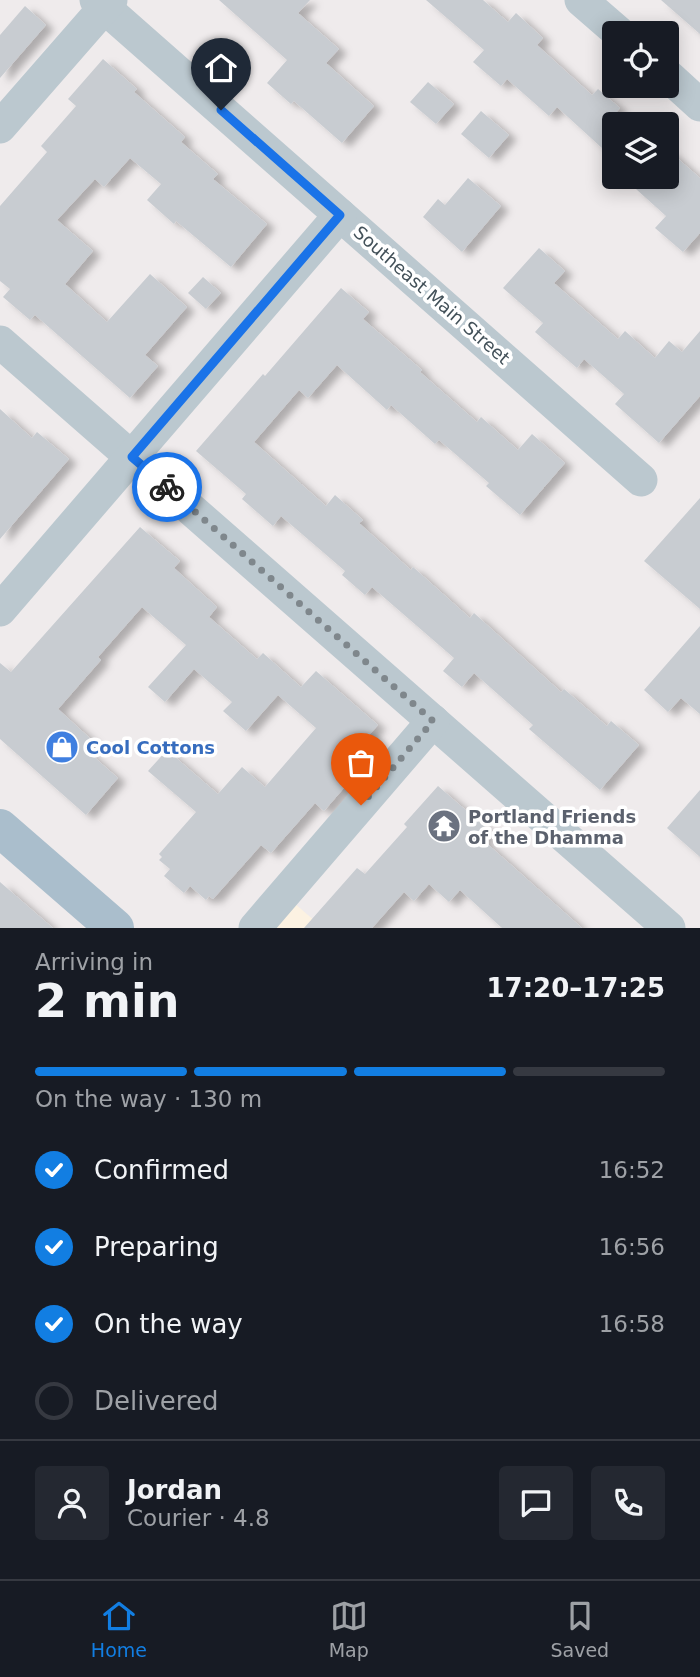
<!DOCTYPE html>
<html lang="en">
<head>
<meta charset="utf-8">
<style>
  :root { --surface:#171b24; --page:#242831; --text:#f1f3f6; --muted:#9ea1a6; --line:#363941; --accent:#127ee2 }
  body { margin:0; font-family:"DejaVu Sans",sans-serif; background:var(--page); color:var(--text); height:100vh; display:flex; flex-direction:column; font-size:26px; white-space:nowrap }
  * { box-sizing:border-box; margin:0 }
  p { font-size:23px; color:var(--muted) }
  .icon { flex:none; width:38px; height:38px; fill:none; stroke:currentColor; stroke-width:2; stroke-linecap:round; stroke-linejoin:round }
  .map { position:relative; height:928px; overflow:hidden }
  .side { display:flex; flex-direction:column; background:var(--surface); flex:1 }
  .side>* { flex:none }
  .buttons { position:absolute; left:602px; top:21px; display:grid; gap:14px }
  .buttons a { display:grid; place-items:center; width:77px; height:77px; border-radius:7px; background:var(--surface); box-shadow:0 4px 18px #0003; font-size:35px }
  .pin { position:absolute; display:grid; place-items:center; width:60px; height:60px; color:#fff; margin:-72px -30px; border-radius:50% 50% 50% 0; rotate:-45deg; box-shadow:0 0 7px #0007 }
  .pin .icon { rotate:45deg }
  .courier { position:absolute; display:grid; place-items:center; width:70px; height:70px; margin:-35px; border:5px solid #1a73e8; border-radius:50%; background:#fff; color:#222; box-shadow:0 2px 9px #0007 }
  .headline em { font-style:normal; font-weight:700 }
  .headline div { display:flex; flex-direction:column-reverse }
  .headline { display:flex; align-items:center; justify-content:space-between; height:119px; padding:0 35px }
  h1 { font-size:46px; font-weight:700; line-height:52px }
  .bar { display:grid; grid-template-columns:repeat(4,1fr); gap:10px 7px; align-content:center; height:84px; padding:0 35px }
  .bar i { height:9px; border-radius:5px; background:var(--line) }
  .bar .current { background:var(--accent) }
  .bar p { grid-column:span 4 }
  .line { display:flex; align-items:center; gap:18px; padding:0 35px; border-top:2px solid var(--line) }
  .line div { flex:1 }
  .round { display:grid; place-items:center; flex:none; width:74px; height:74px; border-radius:7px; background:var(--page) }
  ol { padding:0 35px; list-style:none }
  li { display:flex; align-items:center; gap:21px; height:77px }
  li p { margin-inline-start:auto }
  li .icon { padding:7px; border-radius:50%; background:var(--accent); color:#fff; stroke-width:4 }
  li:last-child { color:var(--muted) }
  li i { width:38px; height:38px; border:4px solid var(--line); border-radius:50% }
  .tab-bar { display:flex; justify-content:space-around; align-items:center; height:98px; border-top:2px solid var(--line); background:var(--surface); font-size:19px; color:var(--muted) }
  .tab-bar a { display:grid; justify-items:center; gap:4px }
  .tab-bar .current { color:var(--accent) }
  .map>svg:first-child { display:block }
  .commercial { fill:#fcf2e2 }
  .building { fill:#c8ccd1; filter:url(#shadow) }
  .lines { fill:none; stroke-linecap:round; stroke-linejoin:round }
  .minor { stroke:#bbc8cf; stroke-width:33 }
  .major { stroke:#aabecc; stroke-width:38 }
  .done { stroke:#7f878c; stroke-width:7; stroke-dasharray:0 12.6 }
  .route { stroke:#1a73e8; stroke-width:9 }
  .labels { text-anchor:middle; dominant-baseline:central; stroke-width:7; stroke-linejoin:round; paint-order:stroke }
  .street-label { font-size:18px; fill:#435159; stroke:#fff }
  .shop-label { font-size:18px; font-weight:bold; fill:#366cbe; stroke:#fff; text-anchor:start }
  .worship-label { font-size:18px; font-weight:bold; fill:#5b616d; stroke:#fff; text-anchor:start }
</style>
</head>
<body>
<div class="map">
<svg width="700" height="928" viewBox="0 0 700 928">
  <defs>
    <filter id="shadow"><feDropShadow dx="8" dy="4.5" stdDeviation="3.5" flood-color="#0004"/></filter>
  </defs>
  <rect width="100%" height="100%" fill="#efebec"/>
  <path class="commercial" d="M 286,896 L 323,928 L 258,928 Z"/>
  <g class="building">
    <path d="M 219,0 L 310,0 L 298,13 L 339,49 L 326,63 L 374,106 L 342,143 L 294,101 L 291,104 L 267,83 L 287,60 Z"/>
    <path d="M 426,0 L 483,0 L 508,22 L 516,13 L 543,38 L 537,45 L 592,95 L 598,89 L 620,108 L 614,115 L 614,159 L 557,107 L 549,116 L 507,79 L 501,86 L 473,62 L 484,50 Z"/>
    <path d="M 661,0 L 700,0 L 700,34 Z"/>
    <path d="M 25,6 L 46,25 L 0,78 L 0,35 Z"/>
    <path d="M 103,59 L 137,89 L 134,92 L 185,137 L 181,142 L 218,174 L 213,179 L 267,224 L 231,267 L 176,221 L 174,224 L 147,200 L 161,184 L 130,158 L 104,187 L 95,179 L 57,220 L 93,251 L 65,284 L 107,322 L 150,274 L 187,307 L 145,355 L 158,366 L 130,398 L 35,315 L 30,320 L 3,297 L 10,289 L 0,281 L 0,206 L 47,152 L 41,146 L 76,106 L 68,99 Z"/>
    <path d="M 428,82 L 454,104 L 436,124 L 410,102 Z"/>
    <path d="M 481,111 L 509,135 L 489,158 L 461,134 Z"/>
    <path d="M 667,149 L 700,178 L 700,233 L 683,252 L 655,228 L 666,216 L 636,189 L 647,177 L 667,177 Z"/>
    <path d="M 468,178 L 501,206 L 462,252 L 423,217 L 438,199 L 445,205 Z"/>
    <path d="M 539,248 L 565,271 L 554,283 L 618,339 L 625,331 L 655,358 L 669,341 L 682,352 L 700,331 L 700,396 L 659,443 L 615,404 L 624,394 L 584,359 L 577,368 L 535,332 L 543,323 L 503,288 Z"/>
    <path d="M 203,277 L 221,293 L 206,309 L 188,293 Z"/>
    <path d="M 341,288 L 369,312 L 363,319 L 422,370 L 420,372 L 477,422 L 481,417 L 518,450 L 532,434 L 565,463 L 520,515 L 486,486 L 489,483 L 439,440 L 435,444 L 391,405 L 387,410 L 337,365 L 308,398 L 299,390 L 254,442 L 326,506 L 335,495 L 363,520 L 359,523 L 411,570 L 413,567 L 470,618 L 474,613 L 561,692 L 564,689 L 607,726 L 611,721 L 639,745 L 600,790 L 529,729 L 533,725 L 474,673 L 462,687 L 443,671 L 454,658 L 372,587 L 365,595 L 342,575 L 345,571 L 281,516 L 273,526 L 242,499 L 246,494 L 196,451 L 263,374 L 265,376 Z"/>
    <path d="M 0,409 L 32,438 L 37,432 L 69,459 L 0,539 Z"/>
    <path d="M 700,498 L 700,609 L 644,561 Z"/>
    <path d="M 140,527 L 180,561 L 174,568 L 217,607 L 209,617 L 257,659 L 263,653 L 301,687 L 316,671 L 378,725 L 337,771 L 349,782 L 324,811 L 315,803 L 271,853 L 261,845 L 213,899 L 209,896 L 206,900 L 190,886 L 184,893 L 164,876 L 170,869 L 159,860 L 162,857 L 159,854 L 196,812 L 148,771 L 167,750 L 218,794 L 242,767 L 265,787 L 316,728 L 278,695 L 246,731 L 223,711 L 232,702 L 194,669 L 165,702 L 148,687 L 186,645 L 142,607 L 98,657 L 101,660 L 58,709 L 93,741 L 86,750 L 118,778 L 86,815 L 0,739 L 0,663 L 11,672 Z"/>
    <path d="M 700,626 L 700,714 L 681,698 L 668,712 L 644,690 Z"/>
    <path d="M 438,786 L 490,831 L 482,839 L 582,928 L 502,928 L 460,890 L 449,902 L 429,884 L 414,901 L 404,892 L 372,928 L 304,928 L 357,868 L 365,874 L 407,827 L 404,824 Z"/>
    <path d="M 700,790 L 700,857 L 667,828 Z"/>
    <path d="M 0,882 L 53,928 L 0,928 Z"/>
  </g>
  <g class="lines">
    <g class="minor">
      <path d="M 96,0 L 641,480"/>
      <path d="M 581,0 L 619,33"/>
      <path d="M 667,75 L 700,105"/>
      <path d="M 0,127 L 111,0"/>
      <path d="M 0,342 L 669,928"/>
      <path d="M 0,610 L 340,215"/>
      <path d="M 255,928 L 433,721"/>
    </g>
    <path class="major" d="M 0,828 L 115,928"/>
  </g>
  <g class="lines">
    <path class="done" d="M 167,487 L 433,721 L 361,805"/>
    <path class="route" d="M 167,487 L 132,457 L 340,215 L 221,110"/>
  </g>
  <defs>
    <symbol id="shop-disc" viewBox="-11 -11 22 22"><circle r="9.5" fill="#3f7fe0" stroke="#fff"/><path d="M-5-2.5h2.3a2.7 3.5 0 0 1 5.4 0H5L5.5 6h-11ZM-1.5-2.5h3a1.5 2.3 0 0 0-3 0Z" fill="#fff"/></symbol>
    <symbol id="temple-disc" viewBox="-11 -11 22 22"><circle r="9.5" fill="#6b7280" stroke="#fff"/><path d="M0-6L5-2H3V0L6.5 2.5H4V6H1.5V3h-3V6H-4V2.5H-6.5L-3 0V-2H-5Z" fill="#fff"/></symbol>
  </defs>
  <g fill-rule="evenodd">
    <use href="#shop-disc" x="43" y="728" width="38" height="38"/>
    <use href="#temple-disc" x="425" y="807" width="38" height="38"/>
  </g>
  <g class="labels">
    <g class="street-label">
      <text transform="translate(432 295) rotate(41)">Southeast Main Street</text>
    </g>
    <g class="shop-label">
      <text x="86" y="747">Cool Cottons</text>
    </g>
    <g class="worship-label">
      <text x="468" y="816">Portland Friends<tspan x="468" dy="21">of the Dhamma</tspan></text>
    </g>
  </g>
</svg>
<div class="buttons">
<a><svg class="icon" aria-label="locate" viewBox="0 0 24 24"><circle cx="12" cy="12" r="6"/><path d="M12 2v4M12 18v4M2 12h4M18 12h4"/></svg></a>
<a><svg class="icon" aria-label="layers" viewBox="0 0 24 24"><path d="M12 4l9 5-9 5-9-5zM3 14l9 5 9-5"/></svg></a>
</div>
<div class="pin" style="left:361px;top:805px;background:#ea580c"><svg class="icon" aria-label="bag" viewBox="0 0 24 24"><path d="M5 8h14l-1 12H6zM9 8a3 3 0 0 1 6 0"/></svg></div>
<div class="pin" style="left:221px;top:110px;background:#1f2937"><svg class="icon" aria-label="home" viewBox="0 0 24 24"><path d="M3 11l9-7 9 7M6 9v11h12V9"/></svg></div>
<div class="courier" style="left:167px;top:487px"><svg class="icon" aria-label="bike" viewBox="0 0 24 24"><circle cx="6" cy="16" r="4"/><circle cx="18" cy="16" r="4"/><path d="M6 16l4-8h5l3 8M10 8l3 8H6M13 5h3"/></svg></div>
</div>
<section class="side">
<div class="headline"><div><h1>2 min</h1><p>Arriving in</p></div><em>17:20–17:25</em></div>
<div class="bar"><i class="current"></i><i class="current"></i><i class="current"></i><i></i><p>On the way · 130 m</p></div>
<ol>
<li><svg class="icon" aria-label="check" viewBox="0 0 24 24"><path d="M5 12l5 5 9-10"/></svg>Confirmed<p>16:52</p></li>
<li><svg class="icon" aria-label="check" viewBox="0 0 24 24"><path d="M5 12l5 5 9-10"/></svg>Preparing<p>16:56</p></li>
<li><svg class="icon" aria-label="check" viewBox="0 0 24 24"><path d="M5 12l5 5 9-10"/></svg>On the way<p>16:58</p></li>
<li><i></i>Delivered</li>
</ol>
<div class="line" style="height:126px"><a class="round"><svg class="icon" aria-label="person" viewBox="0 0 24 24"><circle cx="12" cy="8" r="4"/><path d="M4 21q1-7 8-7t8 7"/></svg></a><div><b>Jordan</b><p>Courier · 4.8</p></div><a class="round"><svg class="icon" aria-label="chat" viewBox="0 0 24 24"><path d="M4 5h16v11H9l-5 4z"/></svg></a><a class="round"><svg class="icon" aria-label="phone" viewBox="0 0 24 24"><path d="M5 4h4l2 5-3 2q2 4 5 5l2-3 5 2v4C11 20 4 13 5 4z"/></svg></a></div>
</section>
<nav class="tab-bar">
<a class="current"><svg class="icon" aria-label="home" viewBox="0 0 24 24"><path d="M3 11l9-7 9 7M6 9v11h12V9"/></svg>Home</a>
<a><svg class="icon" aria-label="map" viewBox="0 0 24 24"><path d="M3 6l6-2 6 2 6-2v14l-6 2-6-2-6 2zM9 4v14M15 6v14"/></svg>Map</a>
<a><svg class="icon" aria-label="saved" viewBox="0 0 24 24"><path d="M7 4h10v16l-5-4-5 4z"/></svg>Saved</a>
</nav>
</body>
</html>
